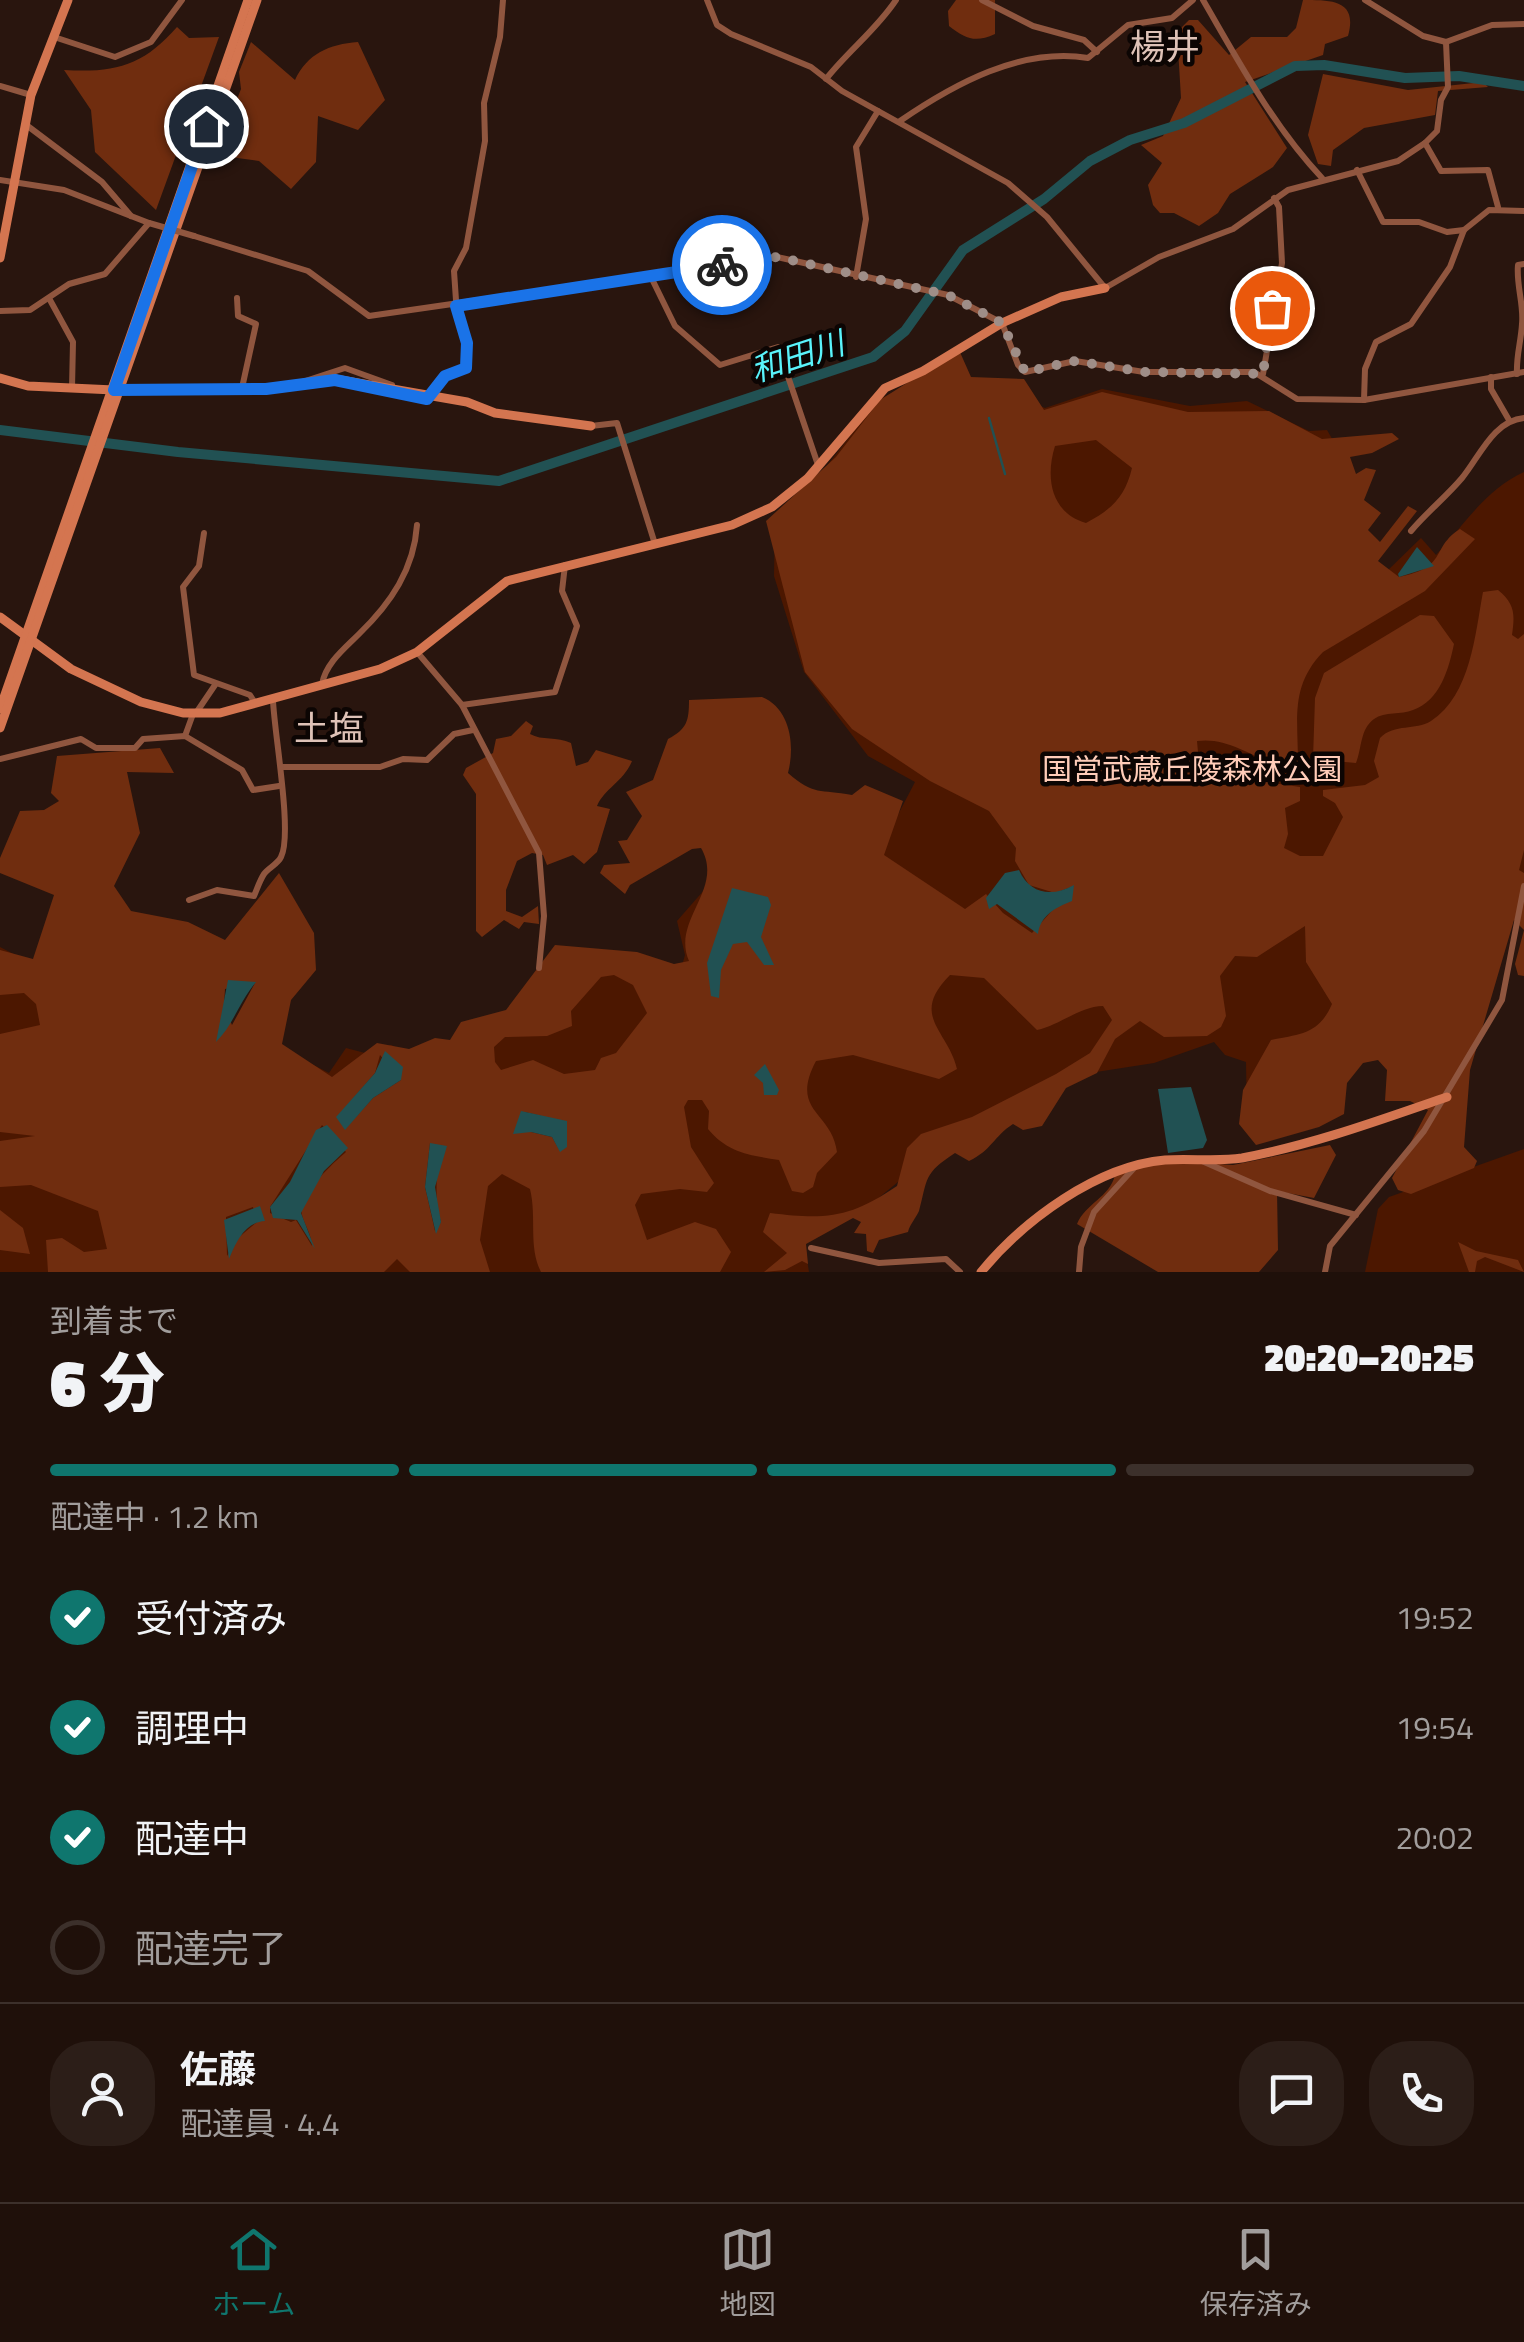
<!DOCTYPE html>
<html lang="ja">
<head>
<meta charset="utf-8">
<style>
  :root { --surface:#1f100a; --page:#2c1e18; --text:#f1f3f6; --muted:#a19d9c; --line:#3c302b; --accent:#0f766e }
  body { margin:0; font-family:"Titillium Web","Noto Sans JP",sans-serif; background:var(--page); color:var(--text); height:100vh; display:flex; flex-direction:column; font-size:38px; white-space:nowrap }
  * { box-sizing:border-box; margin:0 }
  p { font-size:32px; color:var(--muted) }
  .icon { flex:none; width:55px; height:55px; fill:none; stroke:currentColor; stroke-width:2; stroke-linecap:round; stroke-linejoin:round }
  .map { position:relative; height:1272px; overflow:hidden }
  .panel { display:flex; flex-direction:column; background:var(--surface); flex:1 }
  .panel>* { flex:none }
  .pin { position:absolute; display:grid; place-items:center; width:85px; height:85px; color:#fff; margin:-42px; border:5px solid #fff; border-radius:50%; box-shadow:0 2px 10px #0007 }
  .courier { position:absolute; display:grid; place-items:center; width:100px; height:100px; margin:-50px; border:8px solid #1a73e8; border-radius:50%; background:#fff; color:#222; box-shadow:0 2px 12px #0007 }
  .head em { font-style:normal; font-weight:800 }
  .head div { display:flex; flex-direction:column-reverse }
  .head { display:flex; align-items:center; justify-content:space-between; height:170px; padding:0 50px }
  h1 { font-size:65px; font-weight:800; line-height:75px }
  .bar { display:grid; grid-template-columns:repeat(4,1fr); gap:15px 10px; align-content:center; height:120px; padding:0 50px }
  .bar i { height:12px; border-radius:8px; background:var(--line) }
  .bar .active { background:var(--accent) }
  .bar p { grid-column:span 4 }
  .line { display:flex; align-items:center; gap:25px; padding:0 50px; border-top:2px solid var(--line) }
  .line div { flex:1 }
  .round { display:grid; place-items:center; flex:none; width:105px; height:105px; border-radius:40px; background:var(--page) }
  ol { padding:0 50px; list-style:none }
  li { display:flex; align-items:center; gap:30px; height:110px }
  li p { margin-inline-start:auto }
  li .icon { padding:10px; border-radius:50%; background:var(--accent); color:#fff; stroke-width:4 }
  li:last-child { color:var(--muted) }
  li i { width:55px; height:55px; border:5px solid var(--line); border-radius:50% }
  .tab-bar { display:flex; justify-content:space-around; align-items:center; height:140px; border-top:2px solid var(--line); background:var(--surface); font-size:28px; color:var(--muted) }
  .tab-bar a { display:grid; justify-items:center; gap:5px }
  .tab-bar .active { color:var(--accent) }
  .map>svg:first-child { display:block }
  .green { fill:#4c1700 }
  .forest { fill:#702d0f; fill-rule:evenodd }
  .water { fill:#215153 }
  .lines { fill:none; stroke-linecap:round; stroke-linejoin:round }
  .stream { stroke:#215153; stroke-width:2.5 }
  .river { stroke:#215153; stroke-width:10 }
  .street { stroke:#90563f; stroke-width:6 }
  .secondary { stroke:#d47550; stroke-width:9 }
  .street-bridge { stroke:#90563f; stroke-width:6 }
  .done { stroke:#9f8e88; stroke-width:10; stroke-dasharray:0 18 }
  .route { stroke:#1a73e8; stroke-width:12 }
  .labels { text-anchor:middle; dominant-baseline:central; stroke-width:9; stroke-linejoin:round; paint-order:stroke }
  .park-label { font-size:30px; fill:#ffccb8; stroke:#0c0503 }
  .water-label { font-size:32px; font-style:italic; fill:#59f3fb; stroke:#0c0503 }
  .quarter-label { font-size:35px; fill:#dec2b7; stroke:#0c0503 }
</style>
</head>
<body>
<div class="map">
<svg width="1524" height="1272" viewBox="0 0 1524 1272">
  <rect width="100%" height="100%" fill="#29150e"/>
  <g class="green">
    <path d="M 925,376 L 975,402 L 1016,396 L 1045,408 L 1102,389 L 1190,406 L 1247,401 L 1309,431 L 1327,430 L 1364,494 L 1344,523 L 1385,573 L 1421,538 L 1436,555 C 1463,526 1486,489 1524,472 L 1524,872 L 1519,889 L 1368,1053 L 1247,1119 L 1246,1062 L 1225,1055 L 1214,1042 L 1154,1063 L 1077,1075 L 932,1154 L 859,1214 L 804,1241 L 809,1272 L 0,1272 L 0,947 L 33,964 L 277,1046 L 329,1073 L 346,1048 L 365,1053 L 391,1045 L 482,1088 L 501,1017 L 552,957 L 681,969 L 685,955 L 677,921 L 726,865 L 783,781 L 890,830 L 915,782 L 868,756 L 804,672 L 774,576 L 775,520 L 819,476 L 878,400 Z"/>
    <path d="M 1524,1149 L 1524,1272 L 1365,1272 L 1378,1209 L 1389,1197 Z"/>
  </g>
  <g class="forest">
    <path d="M 956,0 L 995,0 L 995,34 C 975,43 966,39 949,26 L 948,11 Z"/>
    <path d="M 1303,0 C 1332,0 1358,0 1348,36 L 1325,44 L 1323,55 L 1245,82 L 1287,148 L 1273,167 L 1230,194 L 1218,213 L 1199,226 L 1174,213 L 1160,213 L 1153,205 L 1148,185 L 1162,163 L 1141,145 L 1163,136 L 1181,98 L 1177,32 L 1189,20 L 1198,20 L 1229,55 L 1251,37 L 1287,37 L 1296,28 Z"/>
    <path d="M 177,27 L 189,38 L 219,37 L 156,210 L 95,152 L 91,110 L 64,70 C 115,73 143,66 177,27 Z"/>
    <path d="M 251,42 L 295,80 C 307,54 329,44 358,42 L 385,100 L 358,130 L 318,116 L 316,162 L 291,189 L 259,161 L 215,155 L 241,89 L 239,72 Z"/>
    <path d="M 1323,74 L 1408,90 L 1483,82 L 1488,87 L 1438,91 L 1435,115 L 1364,128 L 1333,150 L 1331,166 L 1318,164 L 1308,135 Z"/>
    <path d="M 959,350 L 971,377 L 1024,379 L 1044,410 L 1102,392 L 1188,412 L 1269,411 L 1322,439 L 1392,433 L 1399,439 L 1372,453 L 1350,457 L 1356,474 L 1366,468 L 1376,470 L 1364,500 L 1381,513 L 1368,530 L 1380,542 L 1408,506 L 1417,511 L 1378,561 L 1399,577 C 1449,567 1430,548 1460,529 L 1475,539 L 1425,591 L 1323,652 C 1290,686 1298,719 1298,763 L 1292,768 C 1258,763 1231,736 1197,741 L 1198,752 L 1229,763 L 1254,780 L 1300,787 L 1300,801 L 1285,808 L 1288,834 L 1284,848 L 1300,856 L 1323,856 L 1343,817 L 1335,803 L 1323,796 L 1323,790 L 1365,785 L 1379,777 L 1374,761 L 1380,738 C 1395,723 1415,731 1431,721 C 1471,695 1475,634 1483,592 L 1498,590 C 1515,604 1515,614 1512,635 L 1518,639 L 1524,634 L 1524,850 L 1519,870 L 1524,873 L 1524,976 L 1518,975 L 1515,964 L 1524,930 L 1514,920 L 1470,1070 L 1464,1147 L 1477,1161 L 1474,1168 L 1411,1194 L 1398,1190 L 1392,1178 L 1428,1110 L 1410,1101 L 1385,1101 L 1387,1070 L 1378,1060 L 1363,1063 L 1347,1083 L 1344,1114 L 1319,1127 L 1256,1145 L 1239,1124 L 1243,1090 L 1271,1040 C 1301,1034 1319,1034 1332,1004 L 1306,962 L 1305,926 L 1257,957 L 1235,956 L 1220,976 L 1226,1016 L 1221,1027 L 1207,1036 L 1164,1037 L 1140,1021 L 1115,1039 L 1097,1073 L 1066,1088 L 1042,1126 L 1023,1130 L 1013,1124 C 993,1137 992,1150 969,1161 L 955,1153 C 923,1174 928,1178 919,1211 C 916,1218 910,1224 908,1232 L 879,1240 L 873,1253 L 867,1251 L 866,1234 L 854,1233 L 861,1222 L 853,1218 L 806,1244 L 808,1264 L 802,1261 L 785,1270 L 764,1272 L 787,1253 L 763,1232 L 770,1213 C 826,1220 850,1218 897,1186 L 907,1148 L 921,1134 L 972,1117 L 1056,1074 L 1090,1053 L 1112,1020 L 1103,1006 C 1081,1006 1060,1025 1037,1030 L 984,978 L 950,975 C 909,1016 948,1030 957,1069 L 939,1079 L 853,1055 L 816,1061 C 789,1112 832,1111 837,1152 L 817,1173 L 813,1187 L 803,1193 L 792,1191 L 779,1160 C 749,1155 728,1153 708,1129 L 709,1111 L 702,1100 L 688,1100 L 684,1107 L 691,1147 L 714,1183 L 707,1192 L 680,1189 L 641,1194 L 635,1205 L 647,1240 L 695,1222 L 716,1229 L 731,1252 L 720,1272 L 541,1272 C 528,1246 537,1218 530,1189 L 502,1174 L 488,1186 L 480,1240 L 490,1272 L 410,1272 L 397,1259 L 384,1272 L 48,1272 L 46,1240 L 62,1238 L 84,1252 L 107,1249 L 98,1211 L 31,1185 L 0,1187 L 0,1141 L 35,1136 L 0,1132 L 0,1034 L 40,1025 L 36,1004 L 24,993 L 0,995 L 0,950 L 33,959 L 54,895 L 0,873 L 0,858 L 20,811 L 44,810 L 59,801 L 51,793 L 57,756 L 160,748 L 174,773 L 127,772 L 140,833 L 114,886 L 131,911 L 188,922 L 225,940 L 279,873 L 314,933 L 316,970 L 291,1000 L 282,1044 L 332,1077 L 377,1043 L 409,1049 L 435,1038 L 450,1040 L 461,1022 L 506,1010 L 555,945 L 637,952 L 674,964 L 689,961 C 671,920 725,889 701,848 L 692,849 L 630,885 L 625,894 L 600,873 L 604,865 L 630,863 L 618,841 L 627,840 L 642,816 L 626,792 L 653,780 L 668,739 C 687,729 689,721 689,700 L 762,697 C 791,709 795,746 788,773 C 814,796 820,789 852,795 L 865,785 L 903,801 L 884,855 L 965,909 L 986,894 L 1003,913 L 1032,933 L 1074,886 L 1055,893 L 1029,885 L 1015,861 L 1016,848 L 989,811 L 930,781 L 852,729 L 805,672 L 766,521 L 836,457 L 880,400 ZM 1096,440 L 1132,468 C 1125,497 1112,509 1086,523 C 1051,513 1045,478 1055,446 ZM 614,975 L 633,985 L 647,1013 L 616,1053 L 601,1058 L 595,1070 L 564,1074 L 533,1060 L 501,1070 L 495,1062 L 494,1047 L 505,1037 L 547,1036 L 572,1026 L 571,1011 L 601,977 ZM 255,983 L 232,1025 L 224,1006 L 225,989 ZM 380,1055 L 401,1080 L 373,1098 L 345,1129 L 337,1117 L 375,1073 ZM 525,1112 L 566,1122 L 566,1147 L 560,1151 L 552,1137 L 531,1132 ZM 322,1125 L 346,1152 C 333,1163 297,1196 302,1215 C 305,1226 311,1233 312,1246 L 296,1220 L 291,1222 L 270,1213 L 270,1207 ZM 430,1143 C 443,1176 431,1190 441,1222 L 435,1231 L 425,1187 ZM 253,1207 L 257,1222 L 238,1238 L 227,1256 L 226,1217 Z"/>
    <path d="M 1420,615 L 1434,616 L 1454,644 C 1449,668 1440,701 1413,710 C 1401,715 1385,711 1374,719 C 1360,729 1362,748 1356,763 L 1313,759 L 1315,698 L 1324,673 Z"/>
    <path d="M 526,721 L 533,726 L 530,734 C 542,741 557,736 571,743 L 576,766 L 588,762 L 596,750 L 632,761 C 624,781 604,789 597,806 L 610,809 L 597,852 L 584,864 L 573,855 L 547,865 L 543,855 L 532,853 L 517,861 L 506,890 L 506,911 L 522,917 L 538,906 L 539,924 L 524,922 L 519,929 L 504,920 L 482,937 L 476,931 L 476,794 L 463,775 L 466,768 L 493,753 L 496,739 L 511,736 Z"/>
    <path d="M 1330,1145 L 1336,1155 L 1314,1198 L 1277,1191 L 1278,1250 L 1259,1272 L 1158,1272 L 1077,1224 C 1085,1204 1110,1197 1115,1175 L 1164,1160 L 1233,1165 Z"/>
    <path d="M 0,1210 L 23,1228 L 30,1254 L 0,1250 Z"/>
    <path d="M 1458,1242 L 1476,1251 L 1518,1260 L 1524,1272 L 1485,1257 L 1477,1261 L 1475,1272 L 1469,1272 Z"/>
  </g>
  <g class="water">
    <path d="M 1417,547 L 1434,566 L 1399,577 L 1398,574 Z"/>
    <path d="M 1019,870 C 1030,895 1053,897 1074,885 L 1072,901 C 1056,907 1040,916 1038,934 L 997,904 L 989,909 L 986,898 L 1005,873 Z"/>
    <path d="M 732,888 L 768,897 L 771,905 L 761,937 L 774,965 L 764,965 L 747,942 L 733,944 L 721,970 L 719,998 L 711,996 L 707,963 Z"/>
    <path d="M 228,980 L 256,982 C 239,1002 234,1024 216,1042 Z"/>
    <path d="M 385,1051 L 403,1067 L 401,1080 L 373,1098 L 345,1130 L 336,1117 L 375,1073 Z"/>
    <path d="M 765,1064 L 779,1090 L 777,1095 L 764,1095 L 763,1083 L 754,1075 Z"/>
    <path d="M 1191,1087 L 1207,1140 L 1203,1148 L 1168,1153 L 1158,1089 Z"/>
    <path d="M 521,1111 L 567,1121 L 567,1147 L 560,1152 L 552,1137 L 531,1132 L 513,1134 Z"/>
    <path d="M 327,1125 L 348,1148 L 324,1171 L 301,1213 L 315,1249 L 297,1220 L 273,1218 L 270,1207 L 290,1182 L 316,1130 Z"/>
    <path d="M 430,1143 L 447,1146 L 435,1187 L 441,1222 L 436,1234 L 425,1187 Z"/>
    <path d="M 260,1206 L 265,1221 C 245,1222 236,1242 229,1259 L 224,1220 Z"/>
  </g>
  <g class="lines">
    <path class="stream" d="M 989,418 L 1005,474"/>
    <path class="river" d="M 0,430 L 178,452 L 499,481 L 873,357 L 905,331 L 963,250 L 1044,199 L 1090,161 L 1130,140 L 1184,123 L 1295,66 L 1324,65 L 1405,78 L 1459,76 L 1524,86"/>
    <g class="street">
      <path d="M 707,0 L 717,25 L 731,34 L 811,67 L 842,91 L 1008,183 L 1047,217 L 1105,288 L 1159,257 L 1233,229 L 1288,190 L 1398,161 L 1425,143 L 1437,131 L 1441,100 L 1448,87 L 1446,42"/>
      <path d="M 982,0 L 1033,26 L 1084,40 L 1097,52"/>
      <path d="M 1203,0 C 1239,62 1273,126 1322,178"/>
      <path d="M 1365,0 L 1423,36 L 1446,42 L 1492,25 L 1524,24"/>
      <path d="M 54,37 L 115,57 L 151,42 L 182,0"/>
      <path d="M 826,79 C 849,50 876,30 896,0"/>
      <path d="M 0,86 L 31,95"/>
      <path d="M 900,121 C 954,84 1021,47 1088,58 L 1128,25 L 1172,18 L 1193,0"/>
      <path d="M 25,124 L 102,182 L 131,216"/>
      <path d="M 1425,143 L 1441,171 L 1488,170 L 1498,207"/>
      <path d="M 1357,170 L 1383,222 L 1419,222 L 1447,232 L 1464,230"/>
      <path d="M 0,180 L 64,190 L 149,223 L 105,274 L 69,284 L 30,310 L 0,311"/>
      <path d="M 194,236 L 308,271 L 369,316 L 777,257 L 948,295 L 1002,323 L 1018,365 L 1025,372 L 1075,361 L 1144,372 L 1254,372 L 1297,399 L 1364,400 L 1524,372"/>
      <path d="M 651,277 L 675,326 L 720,365 L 778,347 L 818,465"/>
      <path d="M 856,277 L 866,219 L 856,147 L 878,111"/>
      <path d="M 237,298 L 238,316 L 256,324 L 242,388"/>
      <path d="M 50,300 L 73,342 L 72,388"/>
      <path d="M 1263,374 L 1282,263 L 1279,207 L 1274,198"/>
      <path d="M 1517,374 C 1516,356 1521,342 1522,324 C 1524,304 1516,285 1518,265 L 1524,264"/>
      <path d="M 1491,377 L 1491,389 L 1509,420"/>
      <path d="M 296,384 L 345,368 L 392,385"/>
      <path d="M 428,398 L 445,376 L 466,368 L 467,343 L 457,315 L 454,271 L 466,248 L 485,141 L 484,103 L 500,37 L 503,0"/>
      <path d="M 1364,400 L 1365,369 L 1376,342 L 1411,324 L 1450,267 L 1464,230 L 1489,210 L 1524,211"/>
      <path d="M 591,426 L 617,423 L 655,544"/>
      <path d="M 1411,531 C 1427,512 1446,497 1462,478 C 1480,456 1493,421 1524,418"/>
      <path d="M 204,533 L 199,566 L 183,587 L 194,675 L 250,695 L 255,703"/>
      <path d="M 417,652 L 462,705 L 539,853 L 544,916 L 539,968"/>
      <path d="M 322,684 C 326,663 344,649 359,634 C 391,603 414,569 417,525"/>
      <path d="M 462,705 L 555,692 L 577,626 L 562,591 L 565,565"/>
      <path d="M 196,713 L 215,685"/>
      <path d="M 185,736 L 193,714"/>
      <path d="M 0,759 L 81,739 L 96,748 L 135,748 L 143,739 L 185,736 L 242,770 L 253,790 L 279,786"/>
      <path d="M 283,767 L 380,767 L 403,759 L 427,760 L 454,734 L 473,730"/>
      <path d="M 189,900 L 217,890 L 254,896 C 257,889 260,880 264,874 C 268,868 278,864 281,857 C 293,834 274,732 273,700"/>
      <path d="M 1202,1161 L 1270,1191 L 1356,1215"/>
      <path d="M 811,1248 L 879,1263 L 946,1259 L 960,1272"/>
      <path d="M 1079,1272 L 1081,1247 L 1094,1212 L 1135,1167"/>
      <path d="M 1325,1272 L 1330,1246 L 1424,1131 L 1502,1000 L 1524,886"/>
    </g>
    <g class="secondary">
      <path d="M 0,258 L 31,95 L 68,0"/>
      <path d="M 0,378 L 28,386 L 114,390 L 266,389 L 335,379 L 467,402 L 495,413 L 591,426"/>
      <path d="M 0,617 L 71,669 L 141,702 L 183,713 L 220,713 L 380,669 L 417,652 L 507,581 L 732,525 L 772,507 L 808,478 L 885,388 L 923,371 L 1002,323 L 1061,297 L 1105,288"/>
      <path d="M 0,709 L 248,0"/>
      <path d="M 0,728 L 257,0"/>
      <path d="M 981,1272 C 1024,1220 1097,1166 1165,1160 C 1190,1158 1217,1162 1242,1158 C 1312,1145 1380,1120 1447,1097"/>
    </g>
    <path class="street-bridge" d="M 149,223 L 194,236"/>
  </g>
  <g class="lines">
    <path class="done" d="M 722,265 L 777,257 L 948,295 L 1002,323 L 1025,372 L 1075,361 L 1144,372 L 1263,374 L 1272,308"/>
    <path class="route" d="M 206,126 L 114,390 L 266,389 L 335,380 L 427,399 L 445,376 L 466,368 L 467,343 L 456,306 L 722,265"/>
  </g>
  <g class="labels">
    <g class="park-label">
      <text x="1192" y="769">国営武蔵丘陵森林公園</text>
    </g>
    <g class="water-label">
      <text transform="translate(797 356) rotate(-18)">和田川</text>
    </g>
    <g class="quarter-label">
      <text x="1165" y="46">楊井</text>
      <text x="329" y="728">土塩</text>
    </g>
  </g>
</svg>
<div class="pin" style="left:1272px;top:308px;background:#ea580c"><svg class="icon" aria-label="bag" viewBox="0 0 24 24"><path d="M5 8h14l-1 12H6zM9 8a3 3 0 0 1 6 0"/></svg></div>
<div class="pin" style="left:206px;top:126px;background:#1f2937"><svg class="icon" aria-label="home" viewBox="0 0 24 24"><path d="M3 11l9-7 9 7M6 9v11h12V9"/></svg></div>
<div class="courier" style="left:722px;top:265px"><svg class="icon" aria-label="bike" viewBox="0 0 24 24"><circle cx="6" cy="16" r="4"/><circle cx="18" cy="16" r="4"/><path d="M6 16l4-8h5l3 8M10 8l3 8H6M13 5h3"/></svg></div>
</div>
<section class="panel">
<div class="head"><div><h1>6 分</h1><p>到着まで</p></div><em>20:20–20:25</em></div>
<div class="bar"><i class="active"></i><i class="active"></i><i class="active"></i><i></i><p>配達中 · 1.2 km</p></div>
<ol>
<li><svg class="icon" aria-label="check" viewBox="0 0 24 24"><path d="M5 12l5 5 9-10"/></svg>受付済み<p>19:52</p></li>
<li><svg class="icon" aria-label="check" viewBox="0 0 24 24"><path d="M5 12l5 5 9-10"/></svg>調理中<p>19:54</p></li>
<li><svg class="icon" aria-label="check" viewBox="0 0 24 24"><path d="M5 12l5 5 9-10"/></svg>配達中<p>20:02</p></li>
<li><i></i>配達完了</li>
</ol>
<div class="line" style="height:180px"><a class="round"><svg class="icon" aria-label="person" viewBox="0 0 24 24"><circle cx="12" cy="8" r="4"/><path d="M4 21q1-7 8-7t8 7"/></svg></a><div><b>佐藤</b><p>配達員 · 4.4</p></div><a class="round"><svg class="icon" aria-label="chat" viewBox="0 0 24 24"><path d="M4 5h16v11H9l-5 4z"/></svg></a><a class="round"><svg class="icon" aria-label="phone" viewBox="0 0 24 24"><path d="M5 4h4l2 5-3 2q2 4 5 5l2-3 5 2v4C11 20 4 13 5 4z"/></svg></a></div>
</section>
<nav class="tab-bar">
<a class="active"><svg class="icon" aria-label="home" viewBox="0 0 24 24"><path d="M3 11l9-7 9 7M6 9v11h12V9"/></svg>ホーム</a>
<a><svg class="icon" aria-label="map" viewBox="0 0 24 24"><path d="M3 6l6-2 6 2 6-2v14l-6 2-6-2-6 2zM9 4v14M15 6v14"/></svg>地図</a>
<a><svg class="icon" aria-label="saved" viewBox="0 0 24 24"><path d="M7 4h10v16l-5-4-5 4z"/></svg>保存済み</a>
</nav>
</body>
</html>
